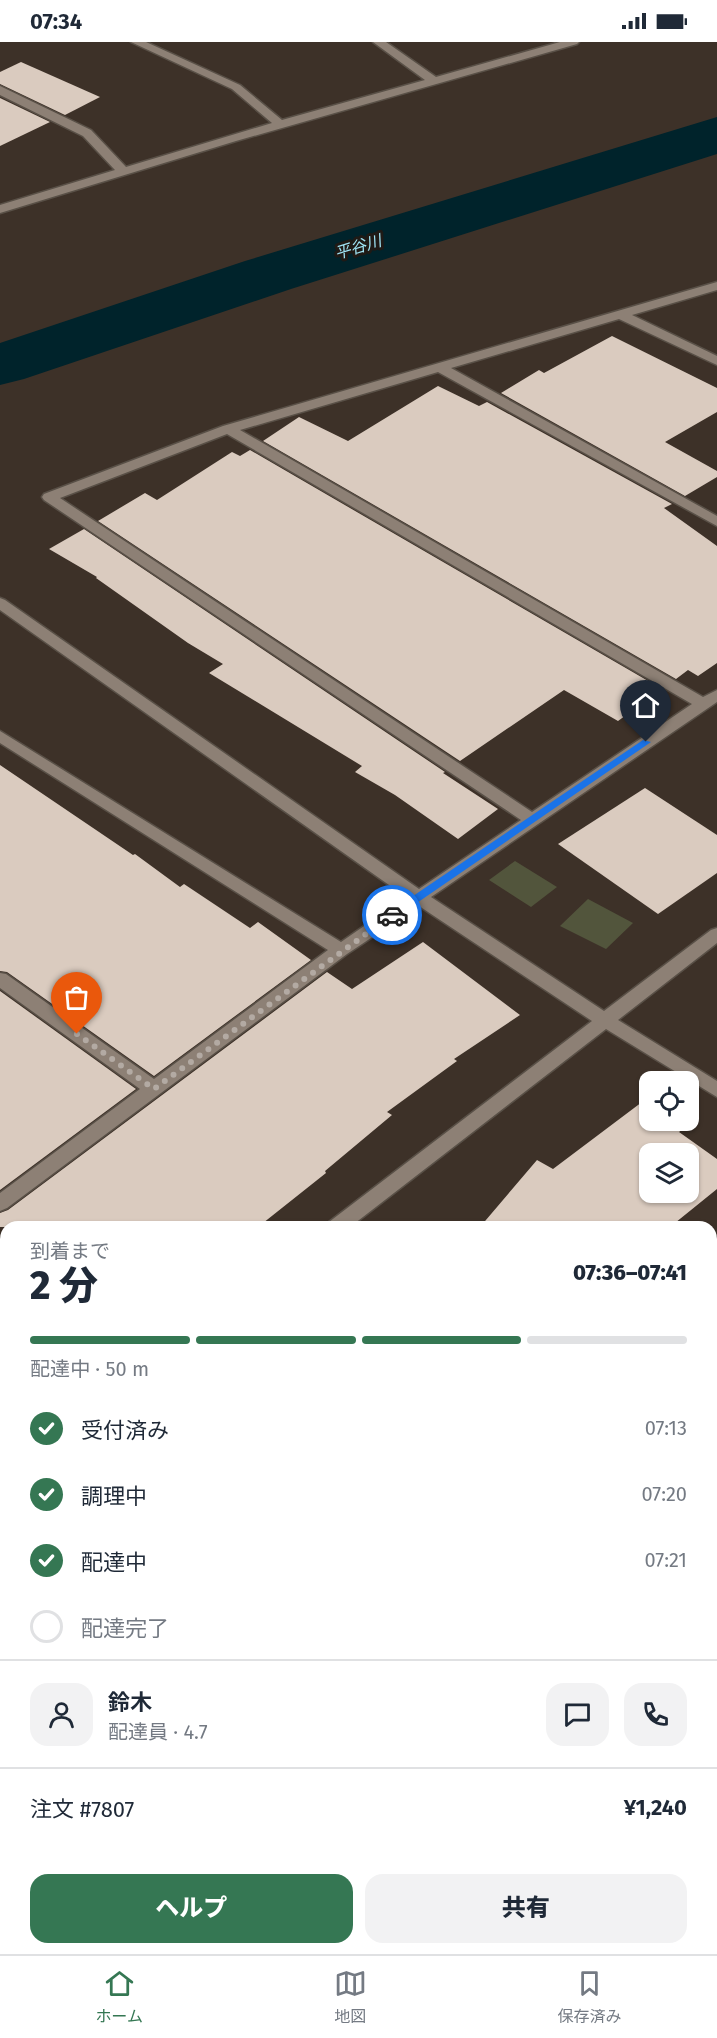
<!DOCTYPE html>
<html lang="ja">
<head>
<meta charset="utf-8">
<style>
  :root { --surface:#fff; --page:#f2f2f3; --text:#1f2937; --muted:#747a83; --line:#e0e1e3; --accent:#357753 }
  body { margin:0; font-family:"Fira Sans","Noto Sans JP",sans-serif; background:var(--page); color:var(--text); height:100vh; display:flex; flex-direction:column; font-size:22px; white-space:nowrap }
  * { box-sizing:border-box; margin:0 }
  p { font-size:20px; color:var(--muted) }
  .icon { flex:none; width:33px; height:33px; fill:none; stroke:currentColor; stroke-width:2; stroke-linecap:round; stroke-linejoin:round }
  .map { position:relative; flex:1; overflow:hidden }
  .side { position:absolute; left:0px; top:1179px; width:717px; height:734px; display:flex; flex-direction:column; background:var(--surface); border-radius:18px 18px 0 0; box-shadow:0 2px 4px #0004 }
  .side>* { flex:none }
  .controls { position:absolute; left:639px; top:1029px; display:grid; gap:12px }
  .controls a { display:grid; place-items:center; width:60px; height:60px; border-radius:12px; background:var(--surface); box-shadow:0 2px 4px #0004; font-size:30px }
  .pin { position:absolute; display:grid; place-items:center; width:51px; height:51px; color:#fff; margin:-62px -26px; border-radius:50% 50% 50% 0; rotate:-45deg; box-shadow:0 0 6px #0007 }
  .pin .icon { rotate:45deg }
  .courier { position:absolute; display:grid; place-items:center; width:60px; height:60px; margin:-30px; border:4px solid #1a73e8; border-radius:50%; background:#fff; color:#222; box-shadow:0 2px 8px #0007 }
  .headline em { font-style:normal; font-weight:800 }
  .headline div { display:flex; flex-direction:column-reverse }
  .headline { display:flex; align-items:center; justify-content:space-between; height:102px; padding:0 30px }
  h1 { font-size:39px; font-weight:800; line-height:45px }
  .bar { display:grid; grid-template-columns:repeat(4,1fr); gap:9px 6px; align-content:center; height:72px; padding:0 30px }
  .bar i { height:8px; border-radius:4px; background:var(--line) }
  .bar .selected { background:var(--accent) }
  .bar p { grid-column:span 4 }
  .line { display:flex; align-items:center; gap:15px; padding:0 30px; border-top:2px solid var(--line) }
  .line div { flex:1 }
  .round { display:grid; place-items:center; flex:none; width:63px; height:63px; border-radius:18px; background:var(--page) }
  ol { padding:0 30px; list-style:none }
  li { display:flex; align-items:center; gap:18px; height:66px }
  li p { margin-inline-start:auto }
  li .icon { padding:6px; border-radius:50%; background:var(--accent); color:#fff; stroke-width:4 }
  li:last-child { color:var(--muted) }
  li i { width:33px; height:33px; border:3px solid var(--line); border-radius:50% }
  .cta { display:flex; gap:12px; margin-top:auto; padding:12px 30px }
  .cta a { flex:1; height:69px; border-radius:18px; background:var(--accent); color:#fff; font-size:24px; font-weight:800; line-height:69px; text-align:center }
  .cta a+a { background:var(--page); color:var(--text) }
  .status { display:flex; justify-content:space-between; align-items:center; height:42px; padding:0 30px; background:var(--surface); direction:ltr }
  .status svg { height:16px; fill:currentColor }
  .menu { display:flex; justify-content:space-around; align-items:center; height:84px; border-top:2px solid var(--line); background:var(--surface); font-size:16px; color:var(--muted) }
  .menu a { display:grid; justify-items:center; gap:3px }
  .menu .selected { color:var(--accent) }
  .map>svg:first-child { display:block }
  .green { fill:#52553c }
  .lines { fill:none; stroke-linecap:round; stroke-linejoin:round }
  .river { fill:#00232b; fill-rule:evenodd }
  .building { fill:#dacbbf; fill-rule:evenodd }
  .minor-casing { stroke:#595047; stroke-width:3 }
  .minor { fill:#8d8075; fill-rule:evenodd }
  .route { fill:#1a73e8 }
  .done { stroke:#b3aaa3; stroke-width:6; stroke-dasharray:0 10.8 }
  .labels { text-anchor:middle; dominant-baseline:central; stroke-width:6; stroke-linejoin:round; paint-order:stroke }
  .far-water-label { font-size:16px; font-style:italic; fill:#9fe4f5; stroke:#1f1a16 }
</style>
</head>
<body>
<div class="status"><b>07:34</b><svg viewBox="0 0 49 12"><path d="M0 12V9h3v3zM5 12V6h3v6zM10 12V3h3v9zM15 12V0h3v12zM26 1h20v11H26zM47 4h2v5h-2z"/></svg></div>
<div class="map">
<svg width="717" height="1912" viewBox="0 0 717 1912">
  <rect width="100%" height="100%" fill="#3d3128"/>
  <g class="green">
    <path d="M 515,819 L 557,845 L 531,865 L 489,838 Z"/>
    <path d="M 588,857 L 633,881 L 606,907 L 560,884 Z"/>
  </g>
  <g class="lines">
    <path class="river" d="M 717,75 L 717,112 L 291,247 L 24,337 L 0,343 L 0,301 L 245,219 Z"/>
  </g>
  <g class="building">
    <path d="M 21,20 L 100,55 L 65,73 L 0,42 L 0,30 Z"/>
    <path d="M 0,56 L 50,80 L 0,104 Z"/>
    <path d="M 612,294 L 717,346 L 717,370 L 665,400 L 717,429 L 717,435 L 685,454 L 501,351 L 539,328 L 544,331 Z"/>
    <path d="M 438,344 L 479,364 L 487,360 L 672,462 L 664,466 L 717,504 L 717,621 L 698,634 L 688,628 L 676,637 L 263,399 L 299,375 L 348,399 Z"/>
    <path d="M 250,408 L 662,647 L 618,679 L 564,648 L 460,719 L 98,479 L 145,451 L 157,458 L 232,410 L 240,414 Z"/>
    <path d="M 84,487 L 445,730 L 443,731 L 498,767 L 458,797 L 395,753 L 355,730 L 362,724 L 209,631 L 223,622 L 188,601 L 96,536 L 97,535 L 49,507 Z"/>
    <path d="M 0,723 L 133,813 L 135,812 L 180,845 L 184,842 L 250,886 L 258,880 L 311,918 L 154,1034 L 7,930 L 0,929 Z"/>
    <path d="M 645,746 L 717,793 L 717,831 L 658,872 L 558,802 Z"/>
    <path d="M 423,900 L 520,973 L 454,1017 L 457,1019 L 387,1070 L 392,1073 L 325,1129 L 326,1131 L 258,1185 L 0,1185 L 0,1171 L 8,1168 L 327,930 L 352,947 Z"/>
    <path d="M 0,949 L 136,1047 L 0,1148 Z"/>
    <path d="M 650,1054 L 650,1078 L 688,1078 L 691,1080 L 679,1090 L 717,1117 L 717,1147 L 670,1185 L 480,1185 L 537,1118 L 553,1127 ZM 650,1112 L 688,1112 L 688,1150 L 650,1150 Z"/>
  </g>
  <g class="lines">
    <defs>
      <g id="minor">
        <path d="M 131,0 L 146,0 L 240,43 L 282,78 L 425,38 L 373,0 L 386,0 L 436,35 L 560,0 L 579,0 L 577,2 L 236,99 L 0,171 L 0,163 L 115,128 L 83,94 L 0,53 L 0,44 L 91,88 L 126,125 L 272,81 L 232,47 Z"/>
        <path d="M 717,240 L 717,248 L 632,273 L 717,314 L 717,323 L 619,277 L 451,326 L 717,474 L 717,484 L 438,330 L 240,388 L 703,655 L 717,648 L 717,660 L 431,855 L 604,969 L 711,888 L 717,886 L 717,901 L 618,978 L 717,1039 L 717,1055 L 606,987 L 350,1185 L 326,1185 L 329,1180 L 592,979 L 419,864 L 347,912 L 7,1166 L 0,1169 L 0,1151 L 140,1047 L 0,946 L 0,931 L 6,932 L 154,1037 L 328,908 L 0,701 L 0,689 L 341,900 L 406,855 L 0,568 L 0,556 L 5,558 L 419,847 L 521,778 L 44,458 L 42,455 L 44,452 L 223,384 ZM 227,392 L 692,662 L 532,770 L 60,456 Z"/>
        <path d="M 717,1242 L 717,1262 L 711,1264 L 711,1244 Z"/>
        <path d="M 711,1335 L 717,1338 L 717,1357 L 711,1355 Z"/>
        <path d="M 6,1432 L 6,1453 L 0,1455 L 0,1434 Z"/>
        <path d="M 0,1566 L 6,1568 L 6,1592 L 0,1590 Z"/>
        <rect x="711" y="1635" width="6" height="20"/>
        <path d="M 320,1906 L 347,1906 L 349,1912 L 322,1912 Z"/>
      </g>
    </defs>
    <use href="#minor" class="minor-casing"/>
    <use href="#minor" class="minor"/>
  </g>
  <path class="route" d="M 643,698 L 651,700 L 395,876 L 388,876 L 388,871 Z"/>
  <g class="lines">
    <path class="done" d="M 77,992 L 154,1047 L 392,873"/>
  </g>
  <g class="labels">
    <g class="far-water-label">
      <text transform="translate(358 205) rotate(-17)">平谷川</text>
    </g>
  </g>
</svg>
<div class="controls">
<a><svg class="icon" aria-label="locate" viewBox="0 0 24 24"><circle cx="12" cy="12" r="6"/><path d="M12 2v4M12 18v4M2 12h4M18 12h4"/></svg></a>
<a><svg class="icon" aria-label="layers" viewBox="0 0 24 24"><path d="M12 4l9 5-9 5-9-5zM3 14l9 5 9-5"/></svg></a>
</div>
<div class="pin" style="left:77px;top:992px;background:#ea580c"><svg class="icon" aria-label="bag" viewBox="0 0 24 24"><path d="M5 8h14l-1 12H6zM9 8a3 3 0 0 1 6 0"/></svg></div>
<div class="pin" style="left:646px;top:700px;background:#1f2937"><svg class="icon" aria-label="home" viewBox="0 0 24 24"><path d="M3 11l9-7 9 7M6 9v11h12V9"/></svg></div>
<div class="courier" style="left:392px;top:873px"><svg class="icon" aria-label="car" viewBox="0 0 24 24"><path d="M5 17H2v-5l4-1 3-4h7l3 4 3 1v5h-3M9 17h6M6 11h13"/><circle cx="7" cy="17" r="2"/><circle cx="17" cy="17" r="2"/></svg></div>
<section class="side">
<div class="headline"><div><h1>2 分</h1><p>到着まで</p></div><em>07:36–07:41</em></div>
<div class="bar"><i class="selected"></i><i class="selected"></i><i class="selected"></i><i></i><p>配達中 · 50 m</p></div>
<ol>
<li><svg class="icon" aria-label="check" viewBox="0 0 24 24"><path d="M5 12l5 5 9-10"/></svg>受付済み<p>07:13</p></li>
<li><svg class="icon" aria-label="check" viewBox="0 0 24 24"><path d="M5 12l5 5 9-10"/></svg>調理中<p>07:20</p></li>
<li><svg class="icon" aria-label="check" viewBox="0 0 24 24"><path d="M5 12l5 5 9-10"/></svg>配達中<p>07:21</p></li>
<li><i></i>配達完了</li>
</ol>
<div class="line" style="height:108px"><a class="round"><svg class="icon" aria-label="person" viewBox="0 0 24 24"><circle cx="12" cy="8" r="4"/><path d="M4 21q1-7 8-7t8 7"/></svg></a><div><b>鈴木</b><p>配達員 · 4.7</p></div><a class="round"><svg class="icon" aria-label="chat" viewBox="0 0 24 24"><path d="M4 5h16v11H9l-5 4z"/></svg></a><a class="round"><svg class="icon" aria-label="phone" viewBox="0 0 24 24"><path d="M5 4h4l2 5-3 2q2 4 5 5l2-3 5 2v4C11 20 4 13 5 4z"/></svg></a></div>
<div class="line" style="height:78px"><div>注文 #7807</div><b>¥1,240</b></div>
<div class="cta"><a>ヘルプ</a><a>共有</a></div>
</section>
</div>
<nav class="menu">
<a class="selected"><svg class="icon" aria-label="home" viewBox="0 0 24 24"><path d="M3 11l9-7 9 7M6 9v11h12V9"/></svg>ホーム</a>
<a><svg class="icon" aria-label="map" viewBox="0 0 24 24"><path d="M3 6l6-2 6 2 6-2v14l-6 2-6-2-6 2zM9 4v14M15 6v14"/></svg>地図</a>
<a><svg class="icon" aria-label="saved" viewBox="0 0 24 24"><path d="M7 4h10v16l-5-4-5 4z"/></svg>保存済み</a>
</nav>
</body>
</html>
